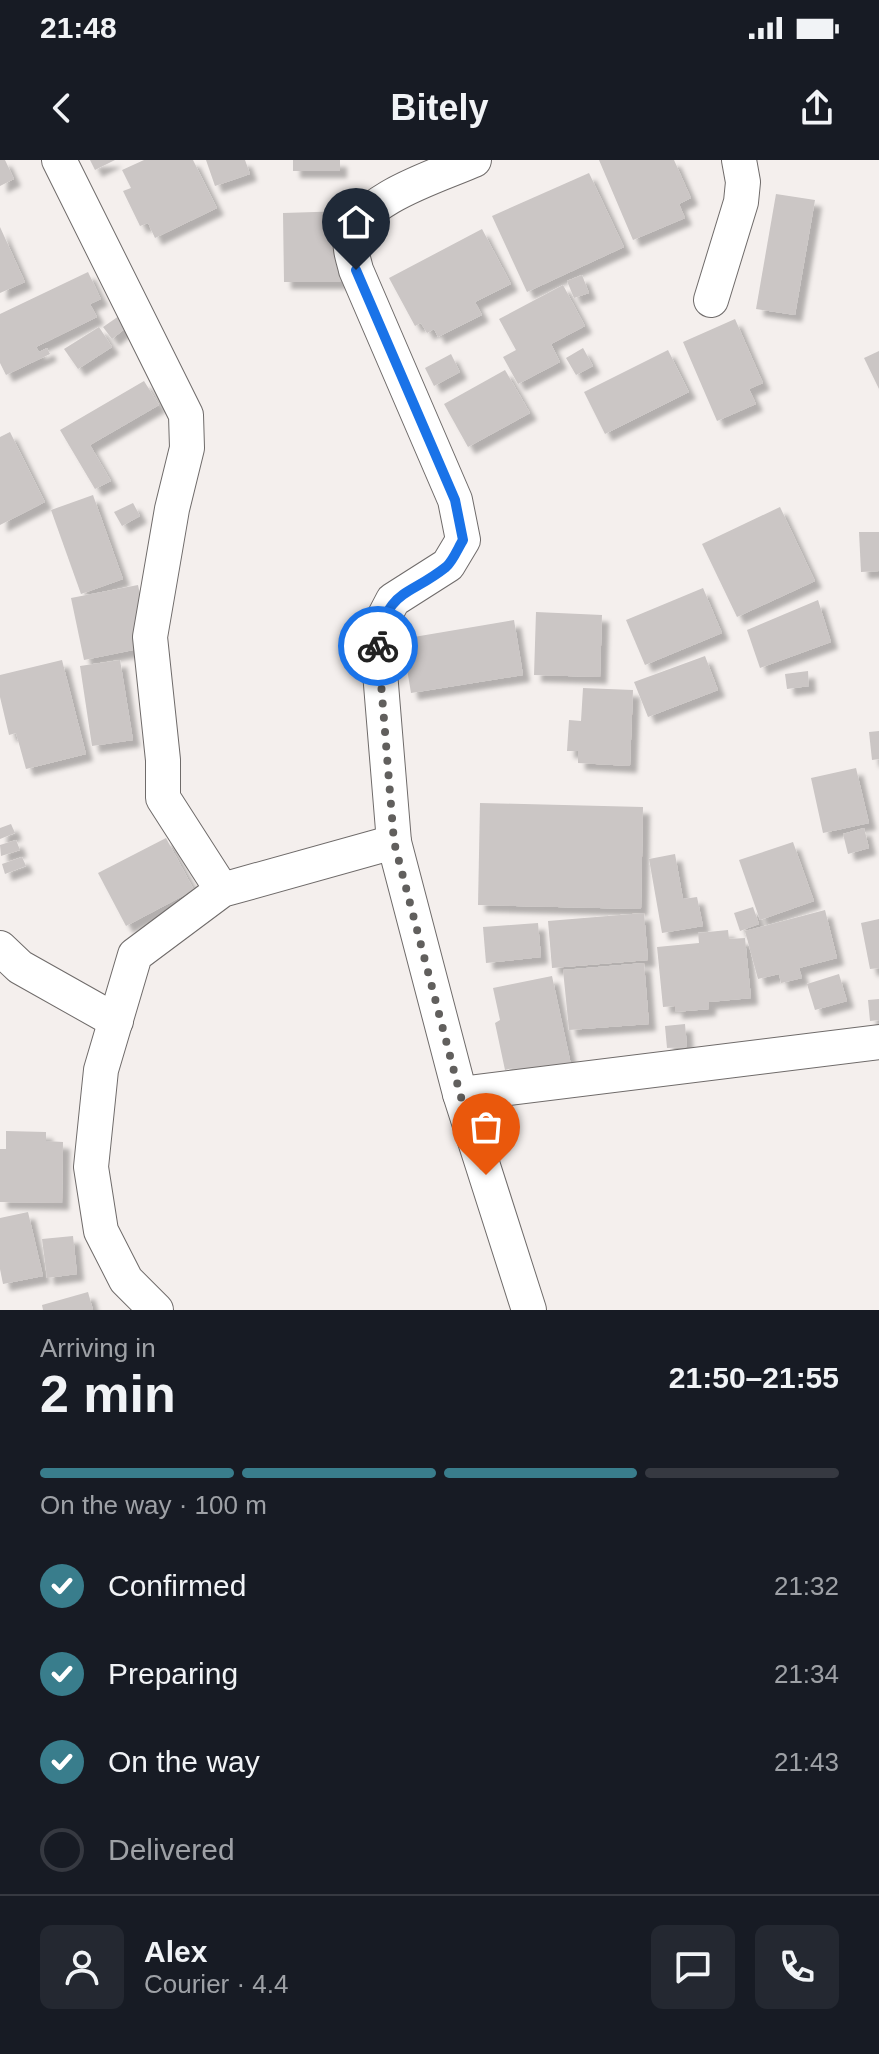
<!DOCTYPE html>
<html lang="en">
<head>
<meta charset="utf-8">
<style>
  :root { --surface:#171b24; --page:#242831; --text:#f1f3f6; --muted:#9ea1a6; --line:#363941; --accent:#397d8c }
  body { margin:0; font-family:Arial,sans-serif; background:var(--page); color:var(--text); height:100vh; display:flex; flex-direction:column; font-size:30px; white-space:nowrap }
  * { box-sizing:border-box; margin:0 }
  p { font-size:26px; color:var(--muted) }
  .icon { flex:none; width:44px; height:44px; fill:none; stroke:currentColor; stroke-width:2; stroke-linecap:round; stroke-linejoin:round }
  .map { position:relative; height:1150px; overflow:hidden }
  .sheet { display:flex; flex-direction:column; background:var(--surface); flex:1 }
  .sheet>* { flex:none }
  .pin { position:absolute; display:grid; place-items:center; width:68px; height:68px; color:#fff; margin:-82px -34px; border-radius:50% 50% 50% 0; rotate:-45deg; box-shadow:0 0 8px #0007 }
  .pin .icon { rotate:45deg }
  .courier { position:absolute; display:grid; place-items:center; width:80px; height:80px; margin:-40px; border:6px solid #1a73e8; border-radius:50%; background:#fff; color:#222; box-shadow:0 2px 10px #0007 }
  .headline em { font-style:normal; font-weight:800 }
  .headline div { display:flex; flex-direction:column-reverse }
  .headline { display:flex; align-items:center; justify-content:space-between; height:136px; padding:0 40px }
  h1 { font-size:52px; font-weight:800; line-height:60px }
  .bar { display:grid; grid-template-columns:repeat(4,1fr); gap:12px 8px; align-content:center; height:96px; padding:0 40px }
  .bar i { height:10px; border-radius:6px; background:var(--line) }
  .bar .current { background:var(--accent) }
  .bar p { grid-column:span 4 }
  .line { display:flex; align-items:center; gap:20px; padding:0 40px; border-top:2px solid var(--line) }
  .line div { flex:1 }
  .round { display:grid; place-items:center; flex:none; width:84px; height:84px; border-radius:12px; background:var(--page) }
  ol { padding:0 40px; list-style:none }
  li { display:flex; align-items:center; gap:24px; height:88px }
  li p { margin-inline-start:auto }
  li .icon { padding:8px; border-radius:50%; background:var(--accent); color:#fff; stroke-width:4 }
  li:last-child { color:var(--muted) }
  li i { width:44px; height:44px; border:4px solid var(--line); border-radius:50% }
  .status { display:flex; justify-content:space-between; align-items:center; height:56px; padding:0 40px; background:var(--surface); direction:ltr }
  .status svg { height:22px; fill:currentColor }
  header { display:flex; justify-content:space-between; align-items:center; height:104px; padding:0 40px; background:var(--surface); font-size:36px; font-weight:800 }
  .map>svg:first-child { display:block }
  .building { fill:#cbc6c5; filter:url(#shadow) }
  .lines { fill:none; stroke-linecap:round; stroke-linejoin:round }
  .street-casing { stroke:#6f6b6a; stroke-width:36 }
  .street { stroke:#fff; stroke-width:34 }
  .done { stroke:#615f5d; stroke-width:8; stroke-dasharray:0 14.4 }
  .route { stroke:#1a73e8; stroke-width:10 }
</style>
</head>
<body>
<div class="status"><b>21:48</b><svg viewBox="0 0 49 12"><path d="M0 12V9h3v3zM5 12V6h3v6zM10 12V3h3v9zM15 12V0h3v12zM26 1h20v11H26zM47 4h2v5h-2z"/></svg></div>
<header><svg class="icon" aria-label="back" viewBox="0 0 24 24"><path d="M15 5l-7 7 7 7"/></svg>Bitely<svg class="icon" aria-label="share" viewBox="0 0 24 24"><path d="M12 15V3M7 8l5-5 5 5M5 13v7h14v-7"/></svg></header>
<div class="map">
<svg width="879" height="1150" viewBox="0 0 879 1150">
  <defs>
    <filter id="shadow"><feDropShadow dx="7" dy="7" stdDeviation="2" flood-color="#0004"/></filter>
  </defs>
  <rect width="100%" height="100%" fill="#f4efed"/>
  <g class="building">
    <path d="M 0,0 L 5,0 L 14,19 L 0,26 Z"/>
    <path d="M 90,0 L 115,0 L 95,10 Z"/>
    <path d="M 144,0 L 193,0 L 217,48 L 155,78 L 148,63 L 140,66 L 123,31 L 131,28 L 122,10 Z"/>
    <path d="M 206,0 L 245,0 L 250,14 L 215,26 Z"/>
    <rect x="293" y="0" width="47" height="11"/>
    <path d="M 599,0 L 674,0 L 691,38 L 679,44 L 685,58 L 633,80 Z"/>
    <path d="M 589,13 L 624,87 L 527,132 L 492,56 Z"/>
    <path d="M 776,34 L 815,40 L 795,155 L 756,149 Z"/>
    <path d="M 347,51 L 340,75 L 341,122 L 284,122 L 283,53 Z"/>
    <path d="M 0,67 L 25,122 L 0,133 Z"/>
    <path d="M 482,69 L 511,124 L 475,142 L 482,155 L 438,177 L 434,169 L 427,173 L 421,163 L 415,166 L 389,118 Z"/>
    <path d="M 88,112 L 101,139 L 90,144 L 97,157 L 36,187 L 39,192 L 47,188 L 50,194 L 6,215 L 0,203 L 0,154 Z"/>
    <path d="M 582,115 L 589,133 L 574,138 L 567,121 Z"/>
    <path d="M 563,125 L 585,166 L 551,184 L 560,202 L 518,224 L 503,197 L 516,190 L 499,159 Z"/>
    <path d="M 119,156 L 127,167 L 112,179 L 103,167 Z"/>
    <path d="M 735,159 L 763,223 L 749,229 L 756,244 L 717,261 L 683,182 Z"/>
    <path d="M 99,167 L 112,187 L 78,209 L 64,189 Z"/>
    <path d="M 583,188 L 593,206 L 576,215 L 566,198 Z"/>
    <path d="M 668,190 L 689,232 L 605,274 L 584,232 Z"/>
    <path d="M 879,191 L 879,229 L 864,198 Z"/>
    <path d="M 451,194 L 460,212 L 434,226 L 425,208 Z"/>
    <path d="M 505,210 L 530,253 L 468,287 L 444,244 Z"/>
    <path d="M 144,221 L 159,245 L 90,285 L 111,321 L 95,329 L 60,270 Z"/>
    <path d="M 10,272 L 45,342 L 0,365 L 0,277 Z"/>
    <path d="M 93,335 L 123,419 L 81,434 L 51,350 Z"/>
    <path d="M 133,343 L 140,356 L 122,366 L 114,352 Z"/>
    <path d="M 780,347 L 815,421 L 737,457 L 702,384 Z"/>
    <path d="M 859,372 L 879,372 L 879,411 L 861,412 Z"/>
    <path d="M 138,425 L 146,462 L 143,488 L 84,500 L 71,438 Z"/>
    <path d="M 703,428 L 722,473 L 645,505 L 626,460 Z"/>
    <path d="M 818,440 L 831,482 L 760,508 L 747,470 Z"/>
    <path d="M 536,452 L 602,455 L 600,517 L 534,515 Z"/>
    <path d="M 514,460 L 523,515 L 411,533 L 402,479 Z"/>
    <path d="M 705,496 L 718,530 L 648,557 L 634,522 Z"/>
    <path d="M 62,500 L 86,594 L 26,609 L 16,573 L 9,575 L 0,537 L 0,515 Z"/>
    <path d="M 120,500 L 133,580 L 92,586 L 80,506 Z"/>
    <path d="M 808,511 L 809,526 L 787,529 L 785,514 Z"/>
    <path d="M 583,528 L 633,530 L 630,606 L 578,603 L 578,591 L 567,591 L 569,560 L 581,561 Z"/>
    <path d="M 879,571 L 879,599 L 872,600 L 869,572 Z"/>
    <path d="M 856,608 L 869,663 L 823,673 L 811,618 Z"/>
    <path d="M 480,643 L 643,647 L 641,749 L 478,745 Z"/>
    <path d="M 11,664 L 15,673 L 0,679 L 0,668 Z"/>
    <path d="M 864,668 L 869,688 L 848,694 L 843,674 Z"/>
    <path d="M 166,678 L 194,730 L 126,766 L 98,713 Z"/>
    <path d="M 16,680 L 20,690 L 1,696 L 0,685 Z"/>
    <path d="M 793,682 L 814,741 L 760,760 L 739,700 Z"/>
    <path d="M 675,694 L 683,739 L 697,737 L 703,766 L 662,773 L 649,699 Z"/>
    <path d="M 22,697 L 26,706 L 5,714 L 2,704 Z"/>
    <path d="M 753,747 L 759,764 L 740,771 L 734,753 Z"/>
    <path d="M 825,750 L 837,798 L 799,808 L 802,818 L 781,823 L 779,814 L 758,819 L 745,771 Z"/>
    <path d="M 644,753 L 648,800 L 552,808 L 548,761 Z"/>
    <path d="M 879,759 L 879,808 L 870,809 L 861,763 Z"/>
    <path d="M 538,763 L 541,797 L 486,803 L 483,767 Z"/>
    <path d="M 728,770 L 729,779 L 745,778 L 751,838 L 709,842 L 709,849 L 675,852 L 675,846 L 663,847 L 657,787 L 699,783 L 698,773 Z"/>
    <path d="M 644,803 L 649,864 L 569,870 L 563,810 Z"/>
    <path d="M 839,814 L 847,841 L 815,850 L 807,824 Z"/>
    <path d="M 552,816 L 573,914 L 516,926 L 513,908 L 505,910 L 495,863 L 500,860 L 493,828 Z"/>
    <path d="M 879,839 L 879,860 L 870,861 L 868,840 Z"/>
    <path d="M 685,864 L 687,887 L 667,888 L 665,866 Z"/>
    <path d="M 6,971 L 46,972 L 46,981 L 63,982 L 62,1043 L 0,1042 L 0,989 L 6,989 Z"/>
    <path d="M 28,1052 L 43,1116 L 3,1124 L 0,1109 L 0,1058 Z"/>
    <path d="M 73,1076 L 77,1114 L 47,1118 L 42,1079 Z"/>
    <path d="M 88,1132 L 93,1150 L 43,1150 L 42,1145 Z"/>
  </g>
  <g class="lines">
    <defs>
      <g id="street">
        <path d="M 59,0 L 186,255 L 187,288 L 172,349 L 150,477 L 163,600 L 163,638 L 222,730"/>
        <path d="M 474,0 C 440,15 359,39 351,79 C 349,88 354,101 356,110 L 455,340 L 463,380 L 448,405 L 393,440 L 382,461 L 378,488 L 394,682 L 460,934 L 529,1150"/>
        <path d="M 711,140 L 741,42 L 743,22 L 739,0"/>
        <path d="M 0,788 L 20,807 L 116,861"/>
        <path d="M 460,934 L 879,882"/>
        <path d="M 156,1150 L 126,1120 L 101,1071 L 91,1007 L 101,910 L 135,795 L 222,730 L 394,682"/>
      </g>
    </defs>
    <use href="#street" class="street-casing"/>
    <use href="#street" class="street"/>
  </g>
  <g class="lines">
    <path class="done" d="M 378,486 L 394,682 L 460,934 L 486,1015"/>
    <path class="route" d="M 356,110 L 455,340 L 463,380 C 458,388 453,401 446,407 C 407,438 387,428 378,486"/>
  </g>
</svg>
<div class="pin" style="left:486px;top:1015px;background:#ea580c"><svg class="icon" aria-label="bag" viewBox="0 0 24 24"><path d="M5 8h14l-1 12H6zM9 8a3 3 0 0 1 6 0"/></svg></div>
<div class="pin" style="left:356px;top:110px;background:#1f2937"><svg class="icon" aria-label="home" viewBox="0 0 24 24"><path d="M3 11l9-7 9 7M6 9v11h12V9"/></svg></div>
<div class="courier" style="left:378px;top:486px"><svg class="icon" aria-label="bike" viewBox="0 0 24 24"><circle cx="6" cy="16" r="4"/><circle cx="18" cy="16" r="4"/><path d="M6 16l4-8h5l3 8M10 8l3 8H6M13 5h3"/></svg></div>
</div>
<section class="sheet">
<div class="headline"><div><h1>2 min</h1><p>Arriving in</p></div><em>21:50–21:55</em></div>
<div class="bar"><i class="current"></i><i class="current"></i><i class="current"></i><i></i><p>On the way · 100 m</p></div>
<ol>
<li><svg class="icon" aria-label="check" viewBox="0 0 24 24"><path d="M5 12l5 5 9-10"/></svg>Confirmed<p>21:32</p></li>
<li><svg class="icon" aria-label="check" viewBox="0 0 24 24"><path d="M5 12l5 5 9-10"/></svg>Preparing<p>21:34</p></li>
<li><svg class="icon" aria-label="check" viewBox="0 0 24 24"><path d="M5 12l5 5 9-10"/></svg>On the way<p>21:43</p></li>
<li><i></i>Delivered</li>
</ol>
<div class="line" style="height:144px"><a class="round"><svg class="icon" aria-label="person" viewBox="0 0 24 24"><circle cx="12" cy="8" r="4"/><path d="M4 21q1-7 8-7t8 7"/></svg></a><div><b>Alex</b><p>Courier · 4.4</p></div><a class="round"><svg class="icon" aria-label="chat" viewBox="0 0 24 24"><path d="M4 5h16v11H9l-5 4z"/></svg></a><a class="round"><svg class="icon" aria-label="phone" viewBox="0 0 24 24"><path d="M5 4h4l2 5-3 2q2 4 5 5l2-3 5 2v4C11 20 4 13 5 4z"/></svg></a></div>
</section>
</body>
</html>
